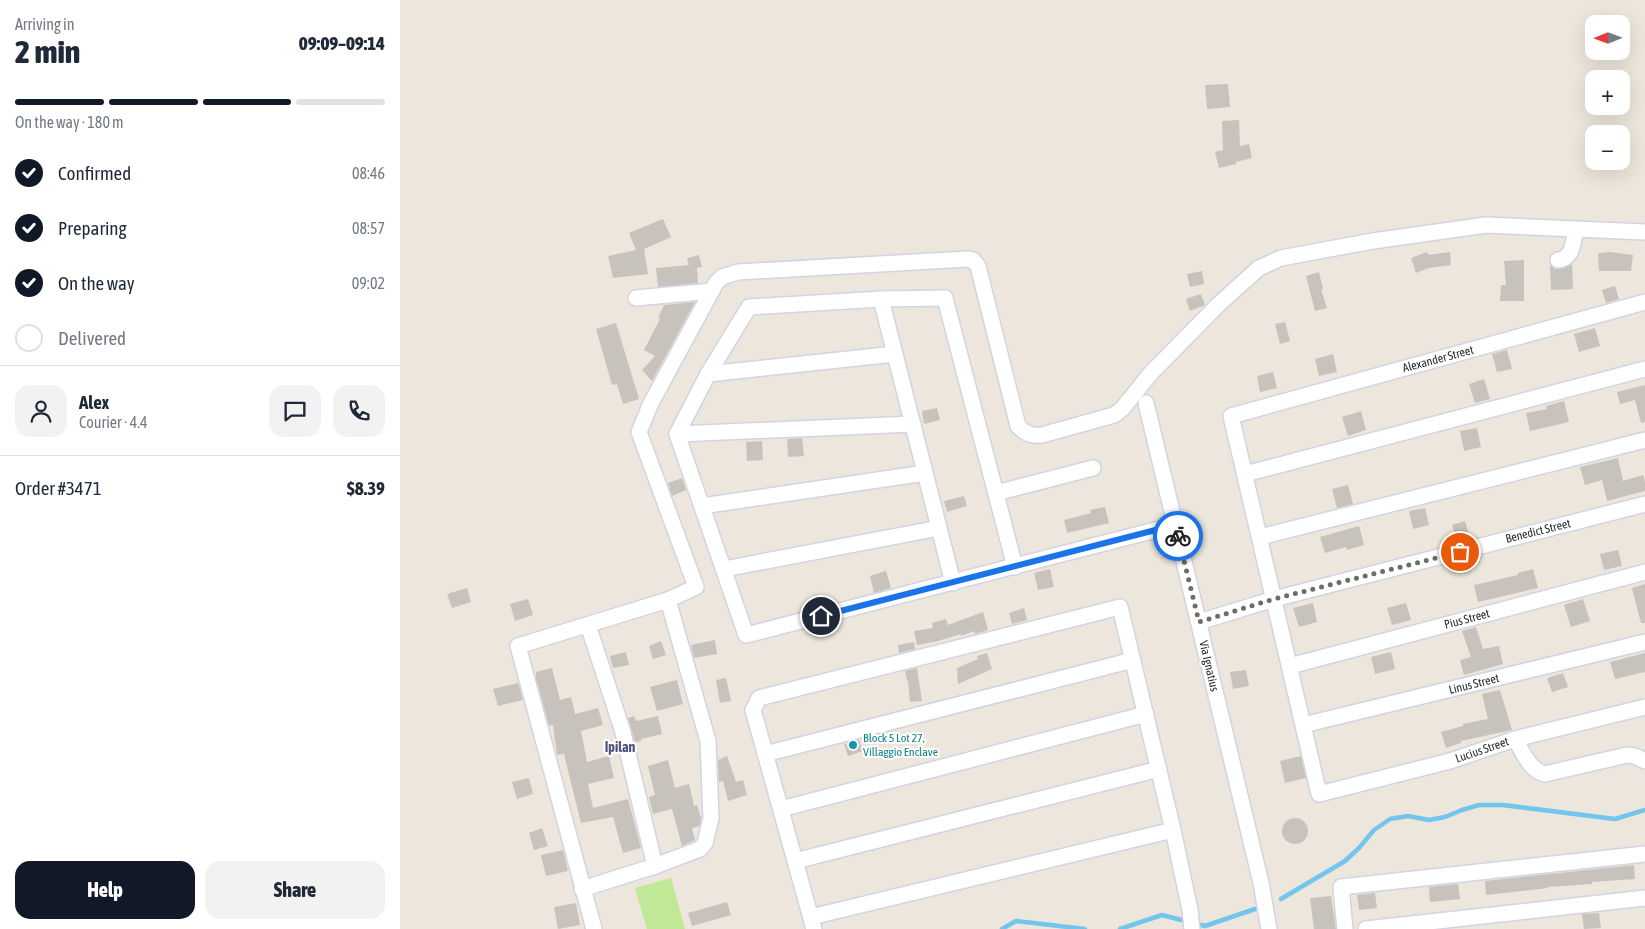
<!DOCTYPE html>
<html lang="en">
<head>
<meta charset="utf-8">
<style>
  :root { --surface:#fff; --page:#f2f2f3; --text:#1f2937; --muted:#747a83; --line:#e0e1e3; --accent:#111827 }
  body { margin:0; font-family:"Asap Condensed",sans-serif; background:var(--page); color:var(--text); height:100vh; display:flex; flex-direction:column; font-size:19px; white-space:nowrap }
  * { box-sizing:border-box; margin:0 }
  p { font-size:16px; color:var(--muted) }
  .icon { flex:none; width:28px; height:28px; fill:none; stroke:currentColor; stroke-width:2; stroke-linecap:round; stroke-linejoin:round }
  .map { position:relative; flex:1; overflow:hidden }
  .sheet { display:flex; flex-direction:column; background:var(--surface); width:400px }
  .sheet>* { flex:none }
  .needle { width:32px; rotate:269deg }
  .buttons { position:absolute; left:1185px; top:15px; display:grid; gap:10px }
  .buttons a { display:grid; place-items:center; width:45px; height:45px; border-radius:10px; background:var(--surface); box-shadow:0 5px 20px #0002; font-size:25px }
  .pin { position:absolute; display:grid; place-items:center; width:42px; height:42px; color:#fff; margin:-21px; border:2px solid #fff; border-radius:50%; box-shadow:0 1px 5px #0007 }
  .courier { position:absolute; display:grid; place-items:center; width:50px; height:50px; margin:-25px; border:4px solid #1a73e8; border-radius:50%; background:#fff; color:#222; box-shadow:0 1px 6px #0007 }
  .head em { font-style:normal; font-weight:800 }
  .head div { display:flex; flex-direction:column-reverse }
  .head { display:flex; align-items:center; justify-content:space-between; height:85px; padding:0 15px }
  h1 { font-size:32px; font-weight:800; line-height:38px }
  .bar { display:grid; grid-template-columns:repeat(4,1fr); gap:8px 5px; align-content:center; height:60px; padding:0 15px }
  .bar i { height:6px; border-radius:4px; background:var(--line) }
  .bar .current { background:var(--accent) }
  .bar p { grid-column:span 4 }
  .line { display:flex; align-items:center; gap:12px; padding:0 15px; border-top:1px solid var(--line) }
  .line div { flex:1 }
  .round { display:grid; place-items:center; flex:none; width:52px; height:52px; border-radius:15px; background:var(--page) }
  ol { padding:0 15px; list-style:none }
  li { display:flex; align-items:center; gap:15px; height:55px }
  li p { margin-inline-start:auto }
  li .icon { padding:5px; border-radius:50%; background:var(--accent); color:#fff; stroke-width:4 }
  li:last-child { color:var(--muted) }
  li i { width:28px; height:28px; border:2px solid var(--line); border-radius:50% }
  .cta { display:flex; gap:10px; margin-top:auto; padding:10px 15px }
  .cta a { flex:1; height:58px; border-radius:15px; background:var(--accent); color:#fff; font-size:20px; font-weight:800; line-height:58px; text-align:center }
  .cta a+a { background:var(--page); color:var(--text) }
  main { display:flex; flex:1; min-height:0 }
  .map>svg:first-child { display:block }
  .pitch { fill:#c1e896 }
  .lines { fill:none; stroke-linecap:round; stroke-linejoin:round }
  .stream { stroke:#72c5eb; stroke-width:4.5 }
  .building { fill:#c7c3bc }
  .minor-casing { stroke:#d2d4e3; stroke-width:18 }
  .minor { stroke:#fff; stroke-width:15 }
  .done { stroke:#6e6c68; stroke-width:5; stroke-dasharray:0 9 }
  .route { stroke:#1a73e8; stroke-width:6 }
  .culture-dot { fill:#0f9aa8; stroke:#fff; stroke-width:2 }
  .labels { text-anchor:middle; dominant-baseline:central; stroke-width:4; stroke-linejoin:round; paint-order:stroke }
  .street-label { font-size:12px; fill:#2a2a2a; stroke:#fff }
  .culture-label { font-size:12px; fill:#0d838f; stroke:#fff; text-anchor:start }
  .neighbourhood-label { font-size:14px; font-weight:bold; fill:#4c517a; stroke:#fff }
</style>
</head>
<body>
<main>
<section class="sheet">
<div class="head"><div><h1>2 min</h1><p>Arriving in</p></div><em>09:09–09:14</em></div>
<div class="bar"><i class="current"></i><i class="current"></i><i class="current"></i><i></i><p>On the way · 180 m</p></div>
<ol>
<li><svg class="icon" aria-label="check" viewBox="0 0 24 24"><path d="M5 12l5 5 9-10"/></svg>Confirmed<p>08:46</p></li>
<li><svg class="icon" aria-label="check" viewBox="0 0 24 24"><path d="M5 12l5 5 9-10"/></svg>Preparing<p>08:57</p></li>
<li><svg class="icon" aria-label="check" viewBox="0 0 24 24"><path d="M5 12l5 5 9-10"/></svg>On the way<p>09:02</p></li>
<li><i></i>Delivered</li>
</ol>
<div class="line" style="height:90px"><a class="round"><svg class="icon" aria-label="person" viewBox="0 0 24 24"><circle cx="12" cy="8" r="4"/><path d="M4 21q1-7 8-7t8 7"/></svg></a><div><b>Alex</b><p>Courier · 4.4</p></div><a class="round"><svg class="icon" aria-label="chat" viewBox="0 0 24 24"><path d="M4 5h16v11H9l-5 4z"/></svg></a><a class="round"><svg class="icon" aria-label="phone" viewBox="0 0 24 24"><path d="M5 4h4l2 5-3 2q2 4 5 5l2-3 5 2v4C11 20 4 13 5 4z"/></svg></a></div>
<div class="line" style="height:65px"><div>Order #3471</div><b>$8.39</b></div>
<div class="cta"><a>Help</a><a>Share</a></div>
</section>
<div class="map">
<svg width="1245" height="929" viewBox="0 0 1245 929">
  <rect width="100%" height="100%" fill="#ece6dc"/>
  <path class="pitch" d="M 271,878 L 285,929 L 247,929 L 235,888 Z"/>
  <g class="lines">
    <g class="stream">
      <path d="M 881,899 L 945,861 L 959,848 L 974,830 L 990,819 L 1008,816 L 1029,820 L 1045,817 L 1062,810 L 1079,805 L 1103,805 L 1215,819 L 1245,810"/>
      <path d="M 602,929 L 616,921 L 685,929"/>
      <path d="M 720,929 L 762,915 L 805,926 L 855,909"/>
    </g>
  </g>
  <g class="building">
    <path d="M 828,84 L 830,107 L 807,109 L 805,85 Z"/>
    <path d="M 839,120 L 840,146 L 849,144 L 852,158 L 836,162 L 836,164 L 819,168 L 815,152 L 823,150 L 822,121 Z"/>
    <path d="M 263,219 L 271,237 L 244,249 L 248,274 L 213,278 L 208,256 L 236,250 L 229,233 Z"/>
    <path d="M 1027,252 L 1028,255 L 1050,252 L 1051,265 L 1029,268 L 1016,273 L 1011,258 Z"/>
    <path d="M 1210,252 L 1233,255 L 1231,271 L 1199,271 L 1198,253 Z"/>
    <path d="M 299,255 L 302,267 L 297,268 L 298,283 L 258,287 L 256,268 L 289,265 L 287,258 Z"/>
    <path d="M 1124,260 L 1124,301 L 1100,301 L 1101,285 L 1106,285 L 1104,261 Z"/>
    <path d="M 1172,264 L 1173,289 L 1151,290 L 1150,265 L 1155,269 L 1160,269 Z"/>
    <path d="M 802,271 L 804,284 L 790,287 L 787,274 Z"/>
    <path d="M 919,272 L 923,289 L 921,289 L 927,308 L 915,311 L 906,276 Z"/>
    <path d="M 1215,286 L 1219,299 L 1206,303 L 1202,290 Z"/>
    <path d="M 801,294 L 805,305 L 790,311 L 786,299 Z"/>
    <path d="M 295,302 L 252,381 L 242,370 L 255,356 L 244,350 L 260,319 L 258,318 L 264,305 Z"/>
    <path d="M 885,322 L 890,341 L 880,344 L 875,324 Z"/>
    <path d="M 216,323 L 239,399 L 223,404 L 217,384 L 212,385 L 196,329 Z"/>
    <path d="M 1195,328 L 1200,346 L 1179,352 L 1174,334 Z"/>
    <path d="M 1107,350 L 1112,369 L 1097,372 L 1092,354 Z"/>
    <path d="M 933,354 L 937,372 L 919,376 L 915,359 Z"/>
    <path d="M 873,372 L 877,388 L 860,392 L 857,376 Z"/>
    <path d="M 1084,379 L 1090,399 L 1075,403 L 1069,384 Z"/>
    <path d="M 1245,385 L 1245,422 L 1241,423 L 1235,400 L 1220,404 L 1217,392 Z"/>
    <path d="M 1164,401 L 1169,422 L 1130,431 L 1126,413 L 1147,409 L 1146,406 Z"/>
    <path d="M 537,408 L 540,420 L 524,424 L 522,411 Z"/>
    <path d="M 961,411 L 966,430 L 948,436 L 942,417 Z"/>
    <path d="M 1077,428 L 1081,447 L 1064,451 L 1060,431 Z"/>
    <path d="M 402,438 L 404,456 L 388,457 L 387,439 Z"/>
    <path d="M 362,441 L 363,460 L 347,461 L 346,442 Z"/>
    <path d="M 1218,458 L 1223,481 L 1243,475 L 1245,482 L 1245,491 L 1207,501 L 1202,480 L 1185,485 L 1180,467 Z"/>
    <path d="M 282,478 L 286,490 L 272,496 L 268,483 Z"/>
    <path d="M 948,485 L 953,504 L 937,508 L 932,489 Z"/>
    <path d="M 564,496 L 567,506 L 547,512 L 544,501 Z"/>
    <path d="M 705,507 L 709,523 L 667,533 L 664,520 L 691,513 L 690,510 Z"/>
    <path d="M 1025,508 L 1029,525 L 1013,529 L 1009,511 Z"/>
    <path d="M 1065,521 L 1070,537 L 1057,541 L 1052,525 Z"/>
    <path d="M 959,526 L 964,545 L 947,550 L 946,547 L 925,553 L 920,537 Z"/>
    <path d="M 1218,550 L 1222,566 L 1204,570 L 1200,554 Z"/>
    <path d="M 650,569 L 654,587 L 638,590 L 634,573 Z"/>
    <path d="M 1133,569 L 1138,588 L 1078,602 L 1074,585 L 1118,575 L 1118,573 Z"/>
    <path d="M 486,571 L 491,588 L 474,593 L 470,576 Z"/>
    <path d="M 1245,584 L 1245,623 L 1241,623 L 1232,588 Z"/>
    <path d="M 67,588 L 71,602 L 52,608 L 47,594 Z"/>
    <path d="M 128,599 L 133,615 L 115,621 L 110,604 Z"/>
    <path d="M 1183,599 L 1190,621 L 1171,627 L 1164,605 Z"/>
    <path d="M 913,603 L 917,622 L 899,627 L 893,608 Z"/>
    <path d="M 1006,603 L 1011,620 L 992,625 L 987,608 Z"/>
    <path d="M 624,608 L 627,620 L 612,624 L 609,613 Z"/>
    <path d="M 583,612 L 588,630 L 575,634 L 574,631 L 561,636 L 561,634 L 538,641 L 517,645 L 514,631 L 533,628 L 532,623 L 546,619 L 548,625 Z"/>
    <path d="M 1076,627 L 1083,649 L 1099,646 L 1103,664 L 1064,675 L 1060,660 L 1071,657 L 1062,631 Z"/>
    <path d="M 315,640 L 317,654 L 294,658 L 291,645 Z"/>
    <path d="M 261,641 L 266,655 L 253,659 L 249,646 Z"/>
    <path d="M 514,642 L 515,649 L 499,653 L 498,645 Z"/>
    <path d="M 226,652 L 229,665 L 213,668 L 210,656 Z"/>
    <path d="M 991,652 L 995,669 L 975,674 L 971,657 Z"/>
    <path d="M 587,653 L 592,669 L 558,684 L 557,668 L 578,659 L 577,656 Z"/>
    <path d="M 1245,653 L 1245,672 L 1215,679 L 1210,662 Z"/>
    <path d="M 152,668 L 160,700 L 171,697 L 175,714 L 198,708 L 203,725 L 181,731 L 187,762 L 209,756 L 214,778 L 188,784 L 193,808 L 228,799 L 241,848 L 223,853 L 213,817 L 181,823 L 164,754 L 157,755 L 153,725 L 149,726 L 136,678 L 136,672 Z"/>
    <path d="M 517,668 L 522,701 L 510,702 L 508,680 L 507,681 L 505,671 Z"/>
    <path d="M 846,670 L 849,686 L 833,689 L 830,672 Z"/>
    <path d="M 1163,673 L 1168,687 L 1152,692 L 1147,678 Z"/>
    <path d="M 326,678 L 331,701 L 320,703 L 316,680 Z"/>
    <path d="M 277,680 L 283,704 L 257,711 L 250,687 Z"/>
    <path d="M 118,683 L 123,700 L 98,706 L 93,689 Z"/>
    <path d="M 1100,690 L 1112,730 L 1061,741 L 1061,743 L 1046,748 L 1041,732 L 1063,726 L 1063,724 L 1088,719 L 1082,694 Z"/>
    <path d="M 234,716 L 236,721 L 258,716 L 262,734 L 241,739 L 241,741 L 235,742 L 228,718 Z"/>
    <path d="M 459,740 L 463,751 L 448,756 L 444,744 Z"/>
    <path d="M 327,756 L 336,782 L 343,780 L 347,795 L 328,801 L 323,781 L 319,782 L 318,760 Z"/>
    <path d="M 901,756 L 906,778 L 885,783 L 880,761 Z"/>
    <path d="M 268,760 L 275,788 L 289,784 L 294,806 L 297,805 L 301,818 L 300,826 L 292,828 L 295,840 L 282,846 L 272,809 L 253,814 L 249,797 L 255,795 L 248,766 Z"/>
    <path d="M 129,778 L 133,794 L 117,799 L 112,782 Z"/>
    <circle cx="895" cy="831" r="13"/>
    <path d="M 142,828 L 148,846 L 134,850 L 129,833 Z"/>
    <path d="M 163,850 L 168,871 L 146,876 L 141,855 Z"/>
    <path d="M 1234,865 L 1235,879 L 1192,882 L 1192,884 L 1148,887 L 1148,888 L 1086,895 L 1085,881 Z"/>
    <path d="M 1058,884 L 1060,899 L 1030,902 L 1029,887 Z"/>
    <path d="M 975,893 L 977,908 L 959,910 L 957,895 Z"/>
    <path d="M 931,896 L 936,929 L 914,929 L 910,898 Z"/>
    <path d="M 327,902 L 331,915 L 292,926 L 288,913 Z"/>
    <path d="M 176,903 L 180,925 L 158,929 L 154,907 Z"/>
    <path d="M 1199,913 L 1201,928 L 1184,929 L 1182,914 Z"/>
  </g>
  <g class="lines">
    <defs>
      <g id="minor">
        <path d="M 1158,260 C 1174,258 1173,241 1176,229"/>
        <path d="M 236,298 L 312,291"/>
        <path d="M 481,299 L 553,583"/>
        <path d="M 1245,302 L 831,416 L 919,794 L 1050,761 L 1115,739 L 1245,707"/>
        <path d="M 308,374 L 495,354"/>
        <path d="M 746,403 L 861,883 L 869,929"/>
        <path d="M 277,434 L 513,424"/>
        <path d="M 845,474 L 1245,369"/>
        <path d="M 596,493 L 693,468"/>
        <path d="M 302,506 L 525,473"/>
        <path d="M 860,537 L 1245,440"/>
        <path d="M 615,567 L 545,298 L 481,299 L 349,307 L 308,374 L 277,434 L 346,635 L 775,525"/>
        <path d="M 324,569 L 539,528"/>
        <path d="M 799,622 L 874,599 L 1245,504"/>
        <path d="M 188,625 L 222,729 L 255,866"/>
        <path d="M 890,666 L 1245,572"/>
        <path d="M 903,725 L 1245,642"/>
        <path d="M 1115,739 C 1123,752 1129,770 1145,774 L 1227,755 L 1235,756 L 1245,761"/>
        <path d="M 365,754 L 733,660"/>
        <path d="M 381,809 L 746,714"/>
        <path d="M 395,861 L 759,769"/>
        <path d="M 182,889 L 255,866 L 300,849 L 305,843 L 311,818 L 308,741 L 268,600"/>
        <path d="M 411,917 L 773,830"/>
        <path d="M 194,929 L 118,646 L 268,600 L 296,587 L 239,432 L 251,403 L 316,283 L 322,277 L 338,272 L 567,259 L 573,260 L 578,266 L 618,426 C 626,434 631,436 642,435 L 714,415 L 722,409 L 751,373 L 820,303 L 859,268 L 881,258 L 973,241 L 1086,225 L 1245,232"/>
        <path d="M 414,929 L 353,710 L 359,698 L 720,607 L 773,830 L 790,910 L 792,929"/>
        <path d="M 945,929 L 941,887 L 1245,854"/>
        <path d="M 966,929 L 1245,898"/>
      </g>
    </defs>
    <use href="#minor" class="minor-casing"/>
    <use href="#minor" class="minor"/>
  </g>
  <g class="lines">
    <path class="done" d="M 778,536 L 799,622 L 874,599 L 1060,552"/>
    <path class="route" d="M 421,616 L 775,525 L 778,536"/>
  </g>
  <circle class="culture-dot" cx="453" cy="745" r="5"/>
  <g class="labels">
    <g class="street-label">
      <text transform="translate(1038 359) rotate(-15)">Alexander Street</text>
      <text transform="translate(1138 531) rotate(-14)">Benedict Street</text>
      <text transform="translate(1067 619) rotate(-15)">Pius Street</text>
      <text transform="translate(809 666) rotate(77)">Via Ignatius</text>
      <text transform="translate(1074 684) rotate(-14)">Linus Street</text>
      <text transform="translate(1082 750) rotate(-19)">Lucius Street</text>
    </g>
    <g class="culture-label">
      <text x="463" y="738">Block 5 Lot 27,<tspan x="463" dy="14">Villaggio Enclave</tspan></text>
    </g>
    <g class="neighbourhood-label">
      <text x="220" y="747">Ipilan</text>
    </g>
  </g>
</svg>
<div class="buttons">
<a><svg class="needle" viewBox="-14 -14 28 28"><path d="M0-13l5 13h-10z" fill="#e53935"/><path d="M0 13l5-13h-10z" fill="#747a83"/></svg></a>
<a>+</a>
<a>−</a>
</div>
<div class="pin" style="left:1060px;top:552px;background:#ea580c"><svg class="icon" aria-label="bag" viewBox="0 0 24 24"><path d="M5 8h14l-1 12H6zM9 8a3 3 0 0 1 6 0"/></svg></div>
<div class="pin" style="left:421px;top:616px;background:#1f2937"><svg class="icon" aria-label="home" viewBox="0 0 24 24"><path d="M3 11l9-7 9 7M6 9v11h12V9"/></svg></div>
<div class="courier" style="left:778px;top:536px"><svg class="icon" aria-label="bike" viewBox="0 0 24 24"><circle cx="6" cy="16" r="4"/><circle cx="18" cy="16" r="4"/><path d="M6 16l4-8h5l3 8M10 8l3 8H6M13 5h3"/></svg></div>
</div>
</main>
</body>
</html>
